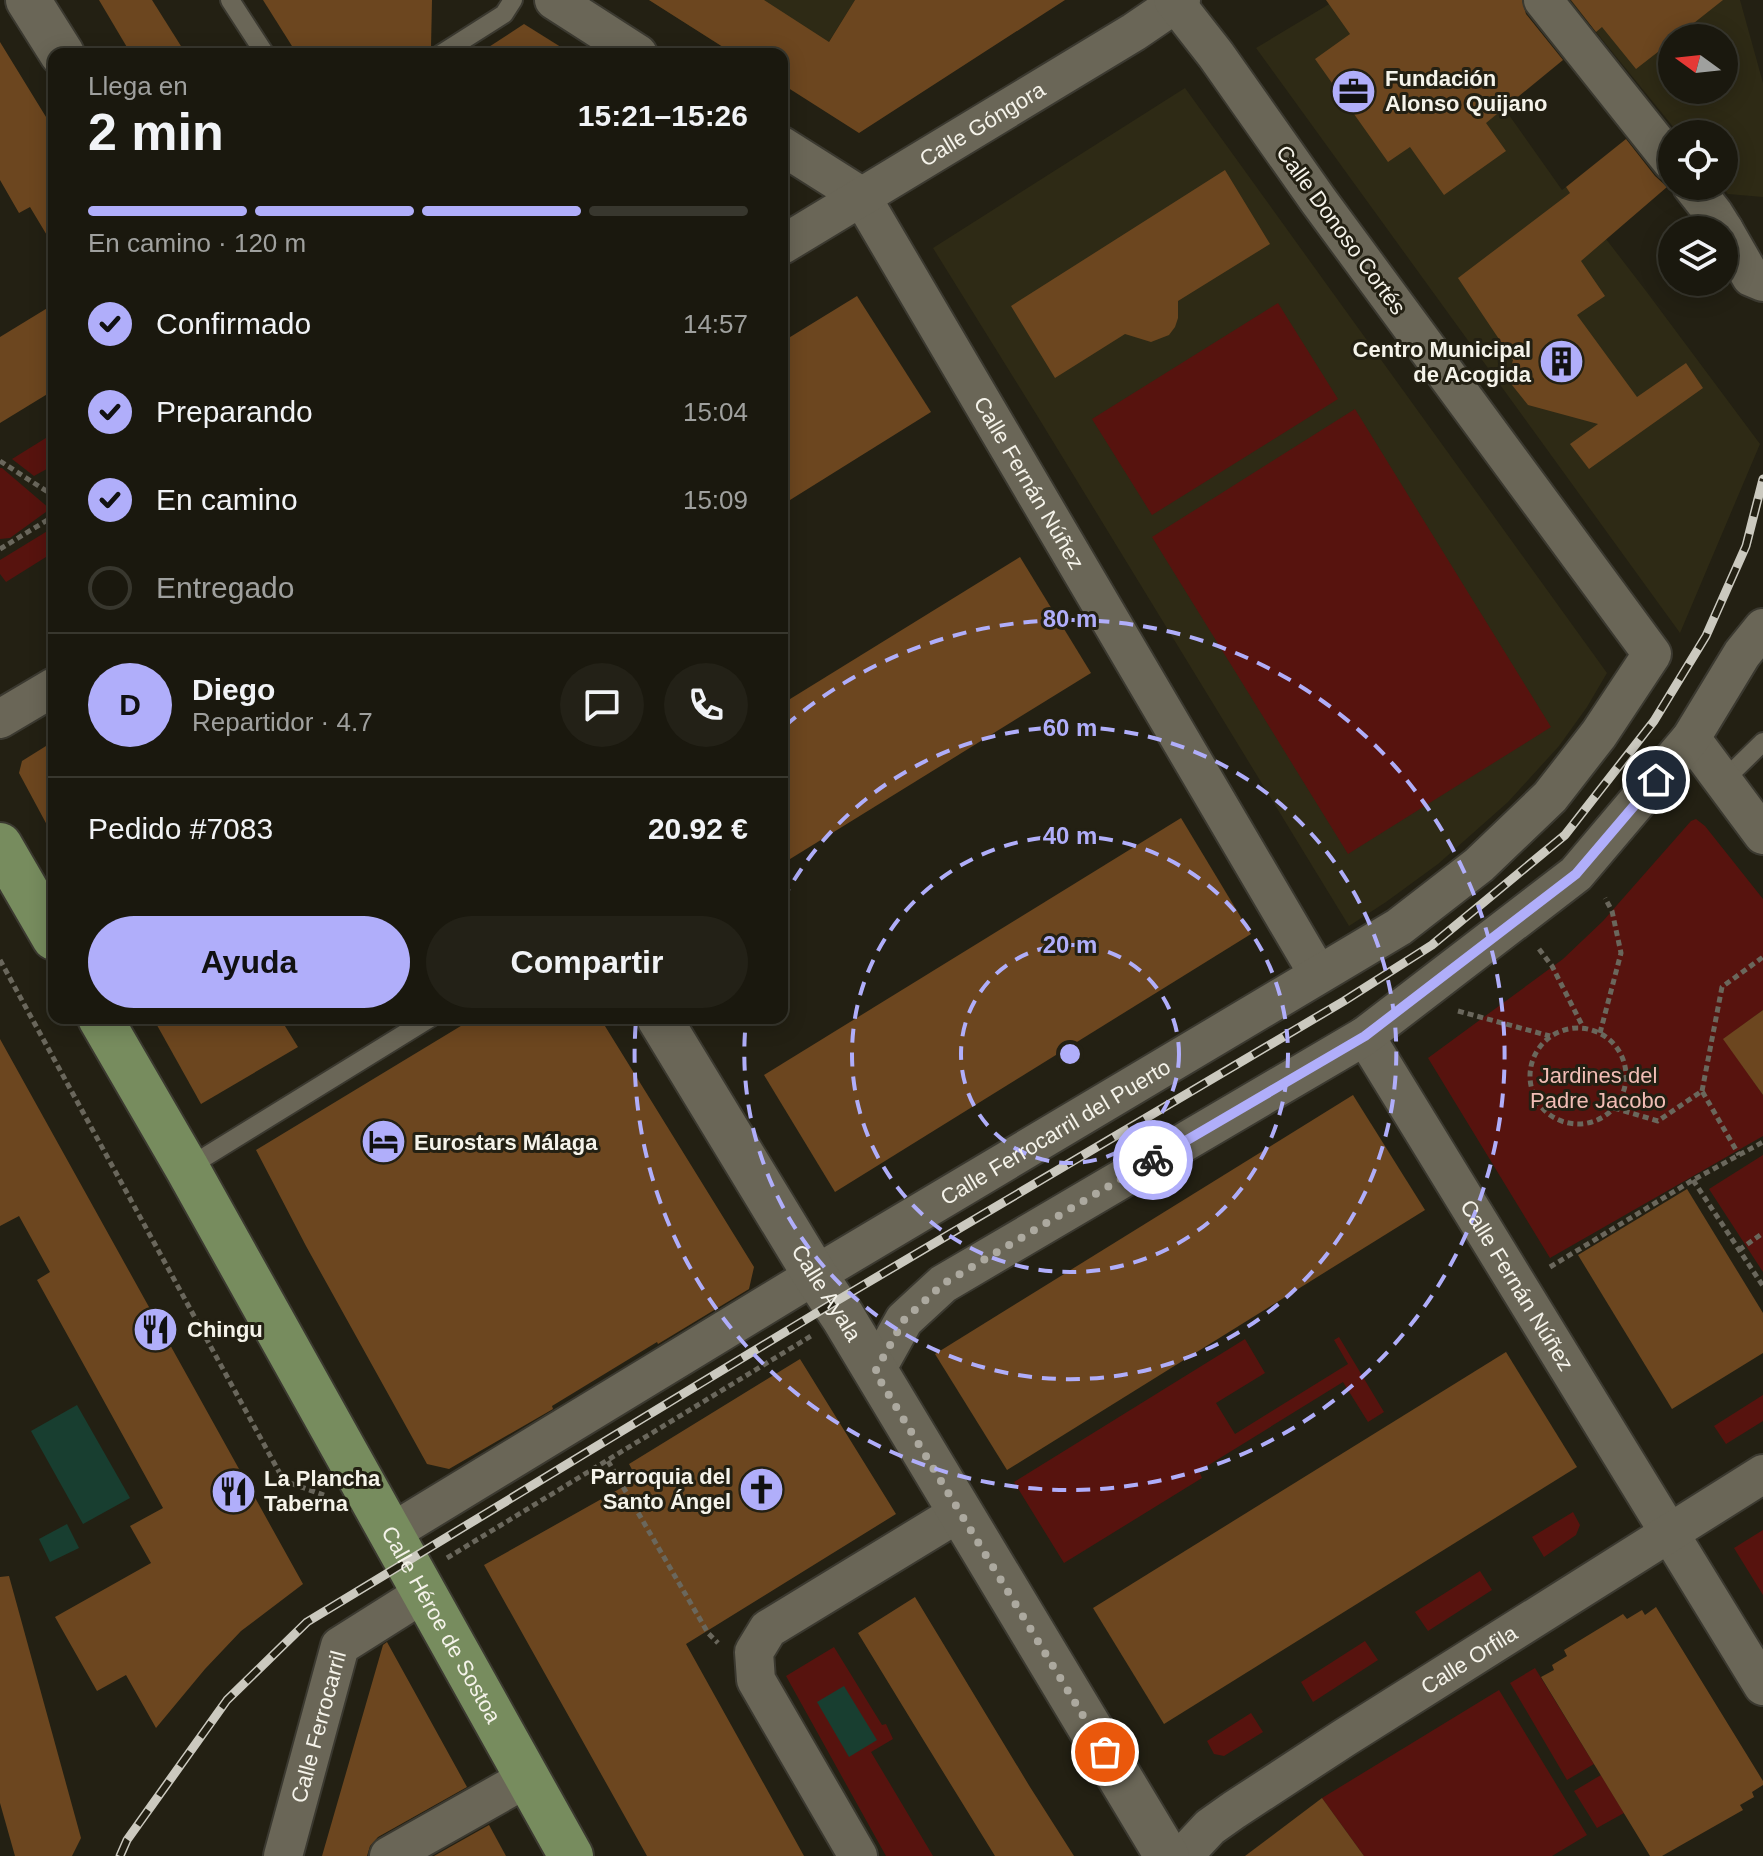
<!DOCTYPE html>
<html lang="es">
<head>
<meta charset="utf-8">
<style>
  :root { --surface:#1a180e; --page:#232117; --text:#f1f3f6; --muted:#9fa09e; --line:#38372e; --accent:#b0aefa }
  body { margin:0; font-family:Helvetica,sans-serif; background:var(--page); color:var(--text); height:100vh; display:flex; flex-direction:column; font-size:30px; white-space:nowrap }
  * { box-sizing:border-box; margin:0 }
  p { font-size:26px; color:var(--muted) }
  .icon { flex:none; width:44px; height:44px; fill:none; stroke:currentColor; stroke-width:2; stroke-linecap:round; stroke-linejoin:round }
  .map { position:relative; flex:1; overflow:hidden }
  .panel { position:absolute; left:48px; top:48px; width:740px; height:976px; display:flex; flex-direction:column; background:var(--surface); border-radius:16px; box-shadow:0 4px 20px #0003,0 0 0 2px var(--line) }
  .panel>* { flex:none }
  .needle { width:52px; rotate:285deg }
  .controls { position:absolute; left:1658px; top:24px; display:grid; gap:16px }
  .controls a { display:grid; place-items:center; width:80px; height:80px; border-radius:50%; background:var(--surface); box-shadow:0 4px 20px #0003,0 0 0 2px var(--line); font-size:40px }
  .pin { position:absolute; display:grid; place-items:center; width:68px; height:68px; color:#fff; margin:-34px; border:4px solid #fff; border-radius:50%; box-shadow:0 2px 8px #0007 }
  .courier { position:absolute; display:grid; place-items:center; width:80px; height:80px; margin:-40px; border:6px solid #b0aefa; border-radius:50%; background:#fff; color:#222; box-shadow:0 2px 10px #0007 }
  .head em { font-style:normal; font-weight:700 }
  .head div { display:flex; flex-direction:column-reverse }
  .head { display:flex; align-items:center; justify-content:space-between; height:136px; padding:0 40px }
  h1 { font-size:52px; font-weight:700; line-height:60px }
  .bar { display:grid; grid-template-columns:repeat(4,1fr); gap:12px 8px; align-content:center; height:96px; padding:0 40px }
  .bar i { height:10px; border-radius:6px; background:var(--line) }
  .bar .on { background:var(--accent) }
  .bar p { grid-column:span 4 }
  .line { display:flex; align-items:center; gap:20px; padding:0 40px; border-top:2px solid var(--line) }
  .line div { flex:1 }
  .round { display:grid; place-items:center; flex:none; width:84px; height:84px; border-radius:42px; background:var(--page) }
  ol { padding:0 40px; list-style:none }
  li { display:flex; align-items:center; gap:24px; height:88px }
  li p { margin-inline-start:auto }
  li .icon { padding:8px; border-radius:50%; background:var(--accent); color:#111; stroke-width:4 }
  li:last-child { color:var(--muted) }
  li i { width:44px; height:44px; border:4px solid var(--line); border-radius:50% }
  .button { display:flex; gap:16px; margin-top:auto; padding:16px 40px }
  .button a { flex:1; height:92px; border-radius:48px; background:var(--accent); color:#111; font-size:32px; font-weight:700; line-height:92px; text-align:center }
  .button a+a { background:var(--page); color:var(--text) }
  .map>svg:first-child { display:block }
  .built { fill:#2e2a15; fill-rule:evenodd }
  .green { fill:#57130e }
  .water { fill:#183e30 }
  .building { fill:#6c461f }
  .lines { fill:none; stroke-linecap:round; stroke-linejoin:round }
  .lane-casing { stroke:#3b3930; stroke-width:22 }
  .street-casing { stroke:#3b3930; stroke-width:42 }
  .secondary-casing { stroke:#3b3930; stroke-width:48 }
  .primary-casing { stroke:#3b3930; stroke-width:48 }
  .path { stroke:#6a675c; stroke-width:5; stroke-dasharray:6 4; stroke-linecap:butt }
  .lane { stroke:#6a6657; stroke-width:18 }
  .street { stroke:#6a6657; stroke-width:38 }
  .secondary { stroke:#6a6657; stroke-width:44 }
  .primary { stroke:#778c5e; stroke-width:44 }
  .rail-casing { stroke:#cbc9bf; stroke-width:9 }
  .rail { stroke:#232013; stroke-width:6; stroke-dasharray:18; stroke-linecap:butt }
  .done { stroke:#aca99f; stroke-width:8; stroke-dasharray:0 14.4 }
  .route { stroke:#b0aefa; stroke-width:10 }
  .ring { fill:none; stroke:#b0aefa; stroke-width:4; stroke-dasharray:14 10 }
  .labels { text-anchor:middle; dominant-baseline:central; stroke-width:6; stroke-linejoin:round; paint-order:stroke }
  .poi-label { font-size:22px; font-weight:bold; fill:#f5f3ea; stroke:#232013; text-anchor:start }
  .street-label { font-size:22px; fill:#f5f3ea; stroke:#232013 }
  .park-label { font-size:22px; fill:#f1bdb5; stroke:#232013 }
  .centre { fill:#b0aefa; stroke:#232013; stroke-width:4 }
  .ring-label { font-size:24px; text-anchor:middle; font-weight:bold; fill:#b0aefa; stroke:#232013; stroke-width:6; stroke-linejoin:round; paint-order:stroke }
</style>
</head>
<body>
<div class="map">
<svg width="1763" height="1856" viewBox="0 0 1763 1856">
  <rect width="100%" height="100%" fill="#232013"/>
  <g class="built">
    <path d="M 649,0 L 855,0 L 797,93 L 782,54 L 734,54 Z"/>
    <path d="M 1336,0 L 1504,108 L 1562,190 L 1566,187 L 1646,291 L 1760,444 L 1680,633 L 1256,48 Z"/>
    <path d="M 1570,0 L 1740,0 L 1763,83 L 1763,197 L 1728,194 L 1721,186 L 1724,186 L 1724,134 L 1679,134 ZM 1672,38 L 1724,38 L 1724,90 L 1672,90 Z"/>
    <path d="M 1185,88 L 1607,673 L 1587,707 L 1559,746 L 1508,802 L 1438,864 L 1386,902 L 1349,926 L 1038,417 L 933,248 Z"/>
  </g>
  <g class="green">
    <path d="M 1278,303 L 1338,399 L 1152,515 L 1092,419 Z"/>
    <path d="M 1355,409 L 1551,727 L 1348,854 L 1152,537 Z"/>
    <path d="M 54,433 L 54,465 L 34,476 L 12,459 Z"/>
    <path d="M 0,468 L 2,468 L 50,509 L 10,538 L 0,539 Z"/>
    <path d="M 54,527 L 54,552 L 6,582 L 0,574 L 0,560 Z"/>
    <path d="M 1696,819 L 1705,826 L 1763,899 L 1763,1010 L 1724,1039 L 1763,1095 L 1763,1136 L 1550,1258 L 1428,1058 L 1563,959 L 1603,921 L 1691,821 Z"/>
    <path d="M 1763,1155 L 1763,1272 L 1709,1189 Z"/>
    <path d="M 1339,1337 L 1384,1412 L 1368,1422 L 1343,1382 L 1199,1471 L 1202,1478 L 1064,1563 L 1014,1482 L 1245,1339 L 1265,1373 L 1216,1403 L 1235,1434 L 1348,1364 L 1334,1340 Z"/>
    <path d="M 1763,1395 L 1763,1421 L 1726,1444 L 1714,1426 Z"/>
    <path d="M 1573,1512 L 1580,1525 L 1576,1535 L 1544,1557 L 1532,1537 Z"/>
    <path d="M 1763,1530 L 1763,1595 L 1734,1548 Z"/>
    <path d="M 1480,1571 L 1492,1590 L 1428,1631 L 1415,1612 Z"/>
    <path d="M 1365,1641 L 1378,1660 L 1313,1702 L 1301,1682 Z"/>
    <path d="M 834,1647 L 882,1725 L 886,1724 L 893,1739 L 871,1752 L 933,1856 L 886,1856 L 786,1676 Z"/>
    <path d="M 1535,1668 L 1594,1764 L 1567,1780 L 1510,1683 Z"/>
    <path d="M 1499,1690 L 1587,1835 L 1552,1856 L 1364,1856 L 1322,1798 Z"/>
    <path d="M 1251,1713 L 1263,1732 L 1224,1756 L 1214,1754 L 1207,1741 Z"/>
    <path d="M 1601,1775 L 1624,1813 L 1597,1828 L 1574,1791 Z"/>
  </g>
  <g class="water">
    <path d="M 77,1405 L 130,1498 L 83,1524 L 31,1431 Z"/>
    <path d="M 67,1524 L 79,1548 L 50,1562 L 39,1539 Z"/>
    <path d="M 844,1686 L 877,1740 L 849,1757 L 817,1702 Z"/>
  </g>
  <g class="building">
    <path d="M 99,0 L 152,0 L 186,54 L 131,54 Z"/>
    <path d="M 263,0 L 432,0 L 431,47 L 429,54 L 297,54 Z"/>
    <path d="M 649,0 L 764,0 L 829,42 L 855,0 L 1065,0 L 859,133 L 782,84 L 782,54 L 734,54 Z"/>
    <path d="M 1326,0 L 1522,0 L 1526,14 L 1563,60 L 1486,123 L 1506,151 L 1444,195 L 1410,147 L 1388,162 L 1315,59 L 1350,34 Z"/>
    <path d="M 1571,0 L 1723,0 L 1675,38 L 1672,38 L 1672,41 L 1636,69 L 1602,27 L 1596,32 Z"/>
    <path d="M 524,24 L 572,54 L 478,54 Z"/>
    <path d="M 0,42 L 54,130 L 54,247 L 30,207 L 19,213 L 0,180 Z"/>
    <path d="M 1626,139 L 1655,176 L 1667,187 L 1581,261 L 1605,296 L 1577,315 L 1637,397 L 1686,363 L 1703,388 L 1589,469 L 1570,444 L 1598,424 L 1528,405 L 1508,380 L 1513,360 L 1458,278 L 1570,193 L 1566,187 Z"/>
    <path d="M 1225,170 L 1270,244 L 1178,301 L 1178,318 L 1175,327 L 1169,335 L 1151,342 L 1125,334 L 1055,378 L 1011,306 Z"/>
    <path d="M 857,296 L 931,412 L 782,505 L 782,342 Z"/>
    <path d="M 54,304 L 54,390 L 0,423 L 0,337 Z"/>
    <path d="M 1020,557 L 1091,673 L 782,864 L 782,704 Z"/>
    <path d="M 54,741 L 54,838 L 19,773 L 22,761 Z"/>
    <path d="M 1181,818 L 1251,934 L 835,1192 L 764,1075 Z"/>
    <path d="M 1763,1010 L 1763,1095 L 1723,1039 Z"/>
    <path d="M 153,1018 L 280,1018 L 298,1047 L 201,1104 Z"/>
    <path d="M 474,1018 L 600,1018 L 754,1267 L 749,1289 L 658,1344 L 657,1342 L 552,1406 L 553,1409 L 449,1469 L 427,1464 L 306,1246 L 256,1150 Z"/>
    <path d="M 0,1039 L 303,1584 L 241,1631 L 205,1669 L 156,1728 L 126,1675 L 97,1691 L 55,1617 L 151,1563 L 130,1526 L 163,1508 L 37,1280 L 50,1272 L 19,1216 L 0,1226 Z"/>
    <path d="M 1353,1095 L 1425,1210 L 1007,1470 L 935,1354 Z"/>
    <path d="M 1687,1189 L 1763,1313 L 1763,1353 L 1672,1409 L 1578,1255 Z"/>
    <path d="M 1506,1352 L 1577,1467 L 1164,1724 L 1093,1608 Z"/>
    <path d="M 800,1359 L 896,1514 L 686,1644 L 804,1856 L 647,1856 L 484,1565 L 637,1479 L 629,1464 Z"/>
    <path d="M 9,1576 L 81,1838 L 72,1856 L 15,1856 L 0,1803 L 0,1577 Z"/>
    <path d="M 915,1597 L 1030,1787 L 1074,1856 L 995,1856 L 924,1741 L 858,1633 Z"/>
    <path d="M 1656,1607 L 1763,1781 L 1763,1785 L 1752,1792 L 1754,1797 L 1740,1805 L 1743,1810 L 1662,1856 L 1650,1856 L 1541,1677 L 1554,1670 L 1552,1665 L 1567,1656 L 1564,1650 L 1623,1614 L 1627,1619 L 1642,1610 L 1645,1615 Z"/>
    <path d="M 387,1642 L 467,1787 L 378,1837 L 370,1846 L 367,1856 L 322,1856 L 383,1645 Z"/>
    <path d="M 1322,1798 L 1364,1856 L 1245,1856 Z"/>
    <path d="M 489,1825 L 506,1856 L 434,1856 Z"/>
  </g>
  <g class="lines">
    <defs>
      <g id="lane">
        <path d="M 230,0 L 265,54"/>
        <path d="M 441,54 L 504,14 L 513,0"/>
        <path d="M 1722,782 L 1763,742"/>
        <path d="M 187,1168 L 430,1018"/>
      </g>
      <g id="street">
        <path d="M 554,0 L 638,54"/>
        <path d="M 1543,0 L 1672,162"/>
        <path id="s1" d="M 782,146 L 861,196 L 1318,974"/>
        <path d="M 1692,186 L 1714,214 L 1724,230"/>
        <path d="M 1724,230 L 1751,277 L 1763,282"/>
        <path id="s2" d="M 782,245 L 1134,32 L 1181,0"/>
        <path d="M 0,719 L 54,687"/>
        <path d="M 1691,738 L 1763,835"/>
        <path id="s3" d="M 1365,1036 L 1763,1686"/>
        <path d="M 875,1372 L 904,1320 L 943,1284 L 1365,1036 L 1576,874 L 1691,738 L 1742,654 L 1763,628"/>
        <path id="s4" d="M 391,1533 L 815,1275 L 1399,927 L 1479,865 L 1550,797 L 1599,734 L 1652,654 L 1318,200 L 1216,55 L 1173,0"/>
        <path id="s5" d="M 283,1856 L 340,1646 L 424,1593"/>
        <path d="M 389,1856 L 527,1778"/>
        <path d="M 858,1856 L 756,1680 L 754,1652 L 768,1629 L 960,1512"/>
        <path id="s6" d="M 1183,1856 L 1210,1827 L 1234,1810 L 1344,1738 L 1763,1474"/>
      </g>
      <g id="secondary">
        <path d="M 28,0 L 62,54"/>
        <path id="s7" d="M 659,1018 L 815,1275 L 843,1317 L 1167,1856"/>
      </g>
      <g id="primary">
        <path d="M 0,845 L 54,938"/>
        <path id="s8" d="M 100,1018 L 187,1168 L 571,1856"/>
      </g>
    </defs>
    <use href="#lane" class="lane-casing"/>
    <use href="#street" class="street-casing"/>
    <use href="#secondary" class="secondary-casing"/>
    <use href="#primary" class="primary-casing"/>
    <g class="path">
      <path d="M 0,461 L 54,496"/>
      <path d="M 0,549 L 54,516"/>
      <path d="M 1539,949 L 1552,966 L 1583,1027"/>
      <path d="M 0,960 L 284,1481 L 324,1495"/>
      <path d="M 1458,1011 L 1550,1036"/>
      <circle cx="1578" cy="1076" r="48"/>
      <path d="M 1600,1033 L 1621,953 L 1612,911 L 1605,898"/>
      <path d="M 1702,1091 L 1722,987 L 1763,957"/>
      <path d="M 1614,1108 L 1658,1121 L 1702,1091 L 1739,1155"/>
      <path d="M 1693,1180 L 1763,1286"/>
      <path d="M 1739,1250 L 1763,1233"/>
      <path d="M 1550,1267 L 1693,1180 L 1763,1142"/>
      <path d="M 608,1461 L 708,1633 L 718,1643"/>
      <path d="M 447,1558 L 811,1336"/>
    </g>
    <use href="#lane" class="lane"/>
    <use href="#street" class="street"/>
    <use href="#secondary" class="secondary"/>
    <use href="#primary" class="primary"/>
    <defs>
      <path id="rail" d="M 120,1856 L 127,1840 L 227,1700 L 307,1622 L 833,1303 L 1344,1001 L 1432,945 L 1565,835 L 1654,721 L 1706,636 L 1746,546 L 1763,479"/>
    </defs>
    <use href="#rail" class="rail-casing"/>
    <use href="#rail" class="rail"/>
  </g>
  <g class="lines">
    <path class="done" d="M 1105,1752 L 875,1372 L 904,1320 L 943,1284 L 1153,1160"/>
    <path class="route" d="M 1153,1160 L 1365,1036 L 1576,874 L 1656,780"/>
  </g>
  <g class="ring">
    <circle cx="1070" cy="1054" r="109"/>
    <circle cx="1070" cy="1054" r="218"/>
    <path d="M782 901A326 326 0 1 1 746 1020"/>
    <path d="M785 726A435 435 0 1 1 636 1020"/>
  </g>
  <defs>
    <symbol id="office-disc" viewBox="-11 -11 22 22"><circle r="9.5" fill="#b0aefa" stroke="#232013"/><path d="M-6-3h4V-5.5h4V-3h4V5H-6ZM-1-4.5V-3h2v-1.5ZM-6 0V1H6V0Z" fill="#111"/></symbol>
    <symbol id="building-disc" viewBox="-11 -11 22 22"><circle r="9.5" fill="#b0aefa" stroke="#232013"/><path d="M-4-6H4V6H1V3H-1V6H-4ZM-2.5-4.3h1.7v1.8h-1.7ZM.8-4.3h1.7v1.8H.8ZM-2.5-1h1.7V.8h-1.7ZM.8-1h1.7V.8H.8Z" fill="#111"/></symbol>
    <symbol id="hotel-disc" viewBox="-11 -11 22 22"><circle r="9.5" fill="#b0aefa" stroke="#232013"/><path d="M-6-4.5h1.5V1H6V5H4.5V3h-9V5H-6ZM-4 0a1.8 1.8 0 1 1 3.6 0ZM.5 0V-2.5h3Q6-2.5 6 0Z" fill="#111"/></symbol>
    <symbol id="restaurant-disc" viewBox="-11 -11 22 22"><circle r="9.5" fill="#b0aefa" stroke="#232013"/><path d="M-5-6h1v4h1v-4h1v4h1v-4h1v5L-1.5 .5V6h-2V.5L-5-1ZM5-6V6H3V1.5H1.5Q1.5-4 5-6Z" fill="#111"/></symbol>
    <symbol id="church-disc" viewBox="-11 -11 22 22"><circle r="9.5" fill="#b0aefa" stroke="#232013"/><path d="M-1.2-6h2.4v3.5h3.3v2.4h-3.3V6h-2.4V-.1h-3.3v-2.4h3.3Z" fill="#111"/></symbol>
  </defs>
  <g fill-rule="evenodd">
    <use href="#office-disc" x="1328" y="66" width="51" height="51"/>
    <use href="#building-disc" x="1536" y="336" width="51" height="51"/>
    <use href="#hotel-disc" x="358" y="1116" width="51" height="51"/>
    <use href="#restaurant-disc" x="130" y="1304" width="51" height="51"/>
    <use href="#church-disc" x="736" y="1464" width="51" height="51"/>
    <use href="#restaurant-disc" x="208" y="1466" width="51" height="51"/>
  </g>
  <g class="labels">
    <g class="poi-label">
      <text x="1385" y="78">Fundación<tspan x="1385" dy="25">Alonso Quijano</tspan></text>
      <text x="1531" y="349" text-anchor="end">Centro Municipal<tspan x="1531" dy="25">de Acogida</tspan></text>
      <text x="414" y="1142">Eurostars Málaga</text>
      <text x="187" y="1329">Chingu</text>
      <text x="731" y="1476" text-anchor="end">Parroquia del<tspan x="731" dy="25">Santo Ángel</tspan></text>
      <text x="264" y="1478">La Plancha<tspan x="264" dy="25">Taberna</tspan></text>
    </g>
    <g class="street-label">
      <text stroke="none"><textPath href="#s2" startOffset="234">Calle Góngora</textPath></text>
      <text transform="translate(1341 230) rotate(54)">Calle Donoso Cortés</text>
      <text stroke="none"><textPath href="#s1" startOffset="426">Calle Fernán Núñez</textPath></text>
      <text stroke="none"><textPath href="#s4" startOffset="776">Calle Ferrocarril del Puerto</textPath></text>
      <text stroke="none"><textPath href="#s3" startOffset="292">Calle Fernán Núñez</textPath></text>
      <text stroke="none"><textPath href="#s7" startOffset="322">Calle Ayala</textPath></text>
      <text stroke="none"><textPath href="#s8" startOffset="696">Calle Héroe de Sostoa</textPath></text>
      <text stroke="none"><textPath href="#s6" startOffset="348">Calle Orfila</textPath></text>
      <text stroke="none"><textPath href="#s5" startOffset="134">Calle Ferrocarril</textPath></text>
    </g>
    <g class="park-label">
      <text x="1598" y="1075">Jardines del<tspan x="1598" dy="25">Padre Jacobo</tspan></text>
    </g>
  </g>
  <circle cx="1070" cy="1054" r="12" class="centre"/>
  <g class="ring-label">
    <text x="1070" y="627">80 m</text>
    <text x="1070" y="736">60 m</text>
    <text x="1070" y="844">40 m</text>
    <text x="1070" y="953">20 m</text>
  </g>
</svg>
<div class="controls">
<a><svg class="needle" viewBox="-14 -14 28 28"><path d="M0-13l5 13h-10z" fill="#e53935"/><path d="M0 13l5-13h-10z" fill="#9fa09e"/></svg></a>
<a><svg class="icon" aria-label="locate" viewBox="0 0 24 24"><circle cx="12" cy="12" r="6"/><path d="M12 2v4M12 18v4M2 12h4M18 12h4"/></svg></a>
<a><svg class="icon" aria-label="layers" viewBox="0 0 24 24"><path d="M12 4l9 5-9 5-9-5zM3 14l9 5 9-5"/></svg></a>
</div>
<div class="pin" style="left:1105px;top:1752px;background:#ea580c"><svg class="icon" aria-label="bag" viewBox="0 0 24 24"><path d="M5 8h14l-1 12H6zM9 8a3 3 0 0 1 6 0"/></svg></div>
<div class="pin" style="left:1656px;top:780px;background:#1f2937"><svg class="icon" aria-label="home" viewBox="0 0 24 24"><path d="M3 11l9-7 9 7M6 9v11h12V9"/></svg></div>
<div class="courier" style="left:1153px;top:1160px"><svg class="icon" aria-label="bike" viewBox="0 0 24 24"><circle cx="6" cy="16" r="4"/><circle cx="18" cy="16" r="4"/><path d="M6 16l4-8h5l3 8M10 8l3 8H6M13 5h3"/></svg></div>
<section class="panel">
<div class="head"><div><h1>2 min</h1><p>Llega en</p></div><em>15:21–15:26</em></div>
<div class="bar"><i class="on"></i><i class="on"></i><i class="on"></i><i></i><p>En camino · 120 m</p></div>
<ol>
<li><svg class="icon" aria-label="check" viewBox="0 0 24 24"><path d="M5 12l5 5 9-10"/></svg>Confirmado<p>14:57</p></li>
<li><svg class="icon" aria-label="check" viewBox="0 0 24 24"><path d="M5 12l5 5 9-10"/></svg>Preparando<p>15:04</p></li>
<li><svg class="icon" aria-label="check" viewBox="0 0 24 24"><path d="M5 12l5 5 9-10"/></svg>En camino<p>15:09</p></li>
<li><i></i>Entregado</li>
</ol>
<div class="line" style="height:144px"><b class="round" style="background:var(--accent);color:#111">D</b><div><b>Diego</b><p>Repartidor · 4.7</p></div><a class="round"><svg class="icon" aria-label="chat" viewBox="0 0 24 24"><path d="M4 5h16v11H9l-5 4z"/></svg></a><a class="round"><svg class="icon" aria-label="phone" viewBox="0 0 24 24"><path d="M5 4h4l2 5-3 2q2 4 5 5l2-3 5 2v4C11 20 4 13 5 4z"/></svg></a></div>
<div class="line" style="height:104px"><div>Pedido #7083</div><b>20.92 €</b></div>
<div class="button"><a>Ayuda</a><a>Compartir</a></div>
</section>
</div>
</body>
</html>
